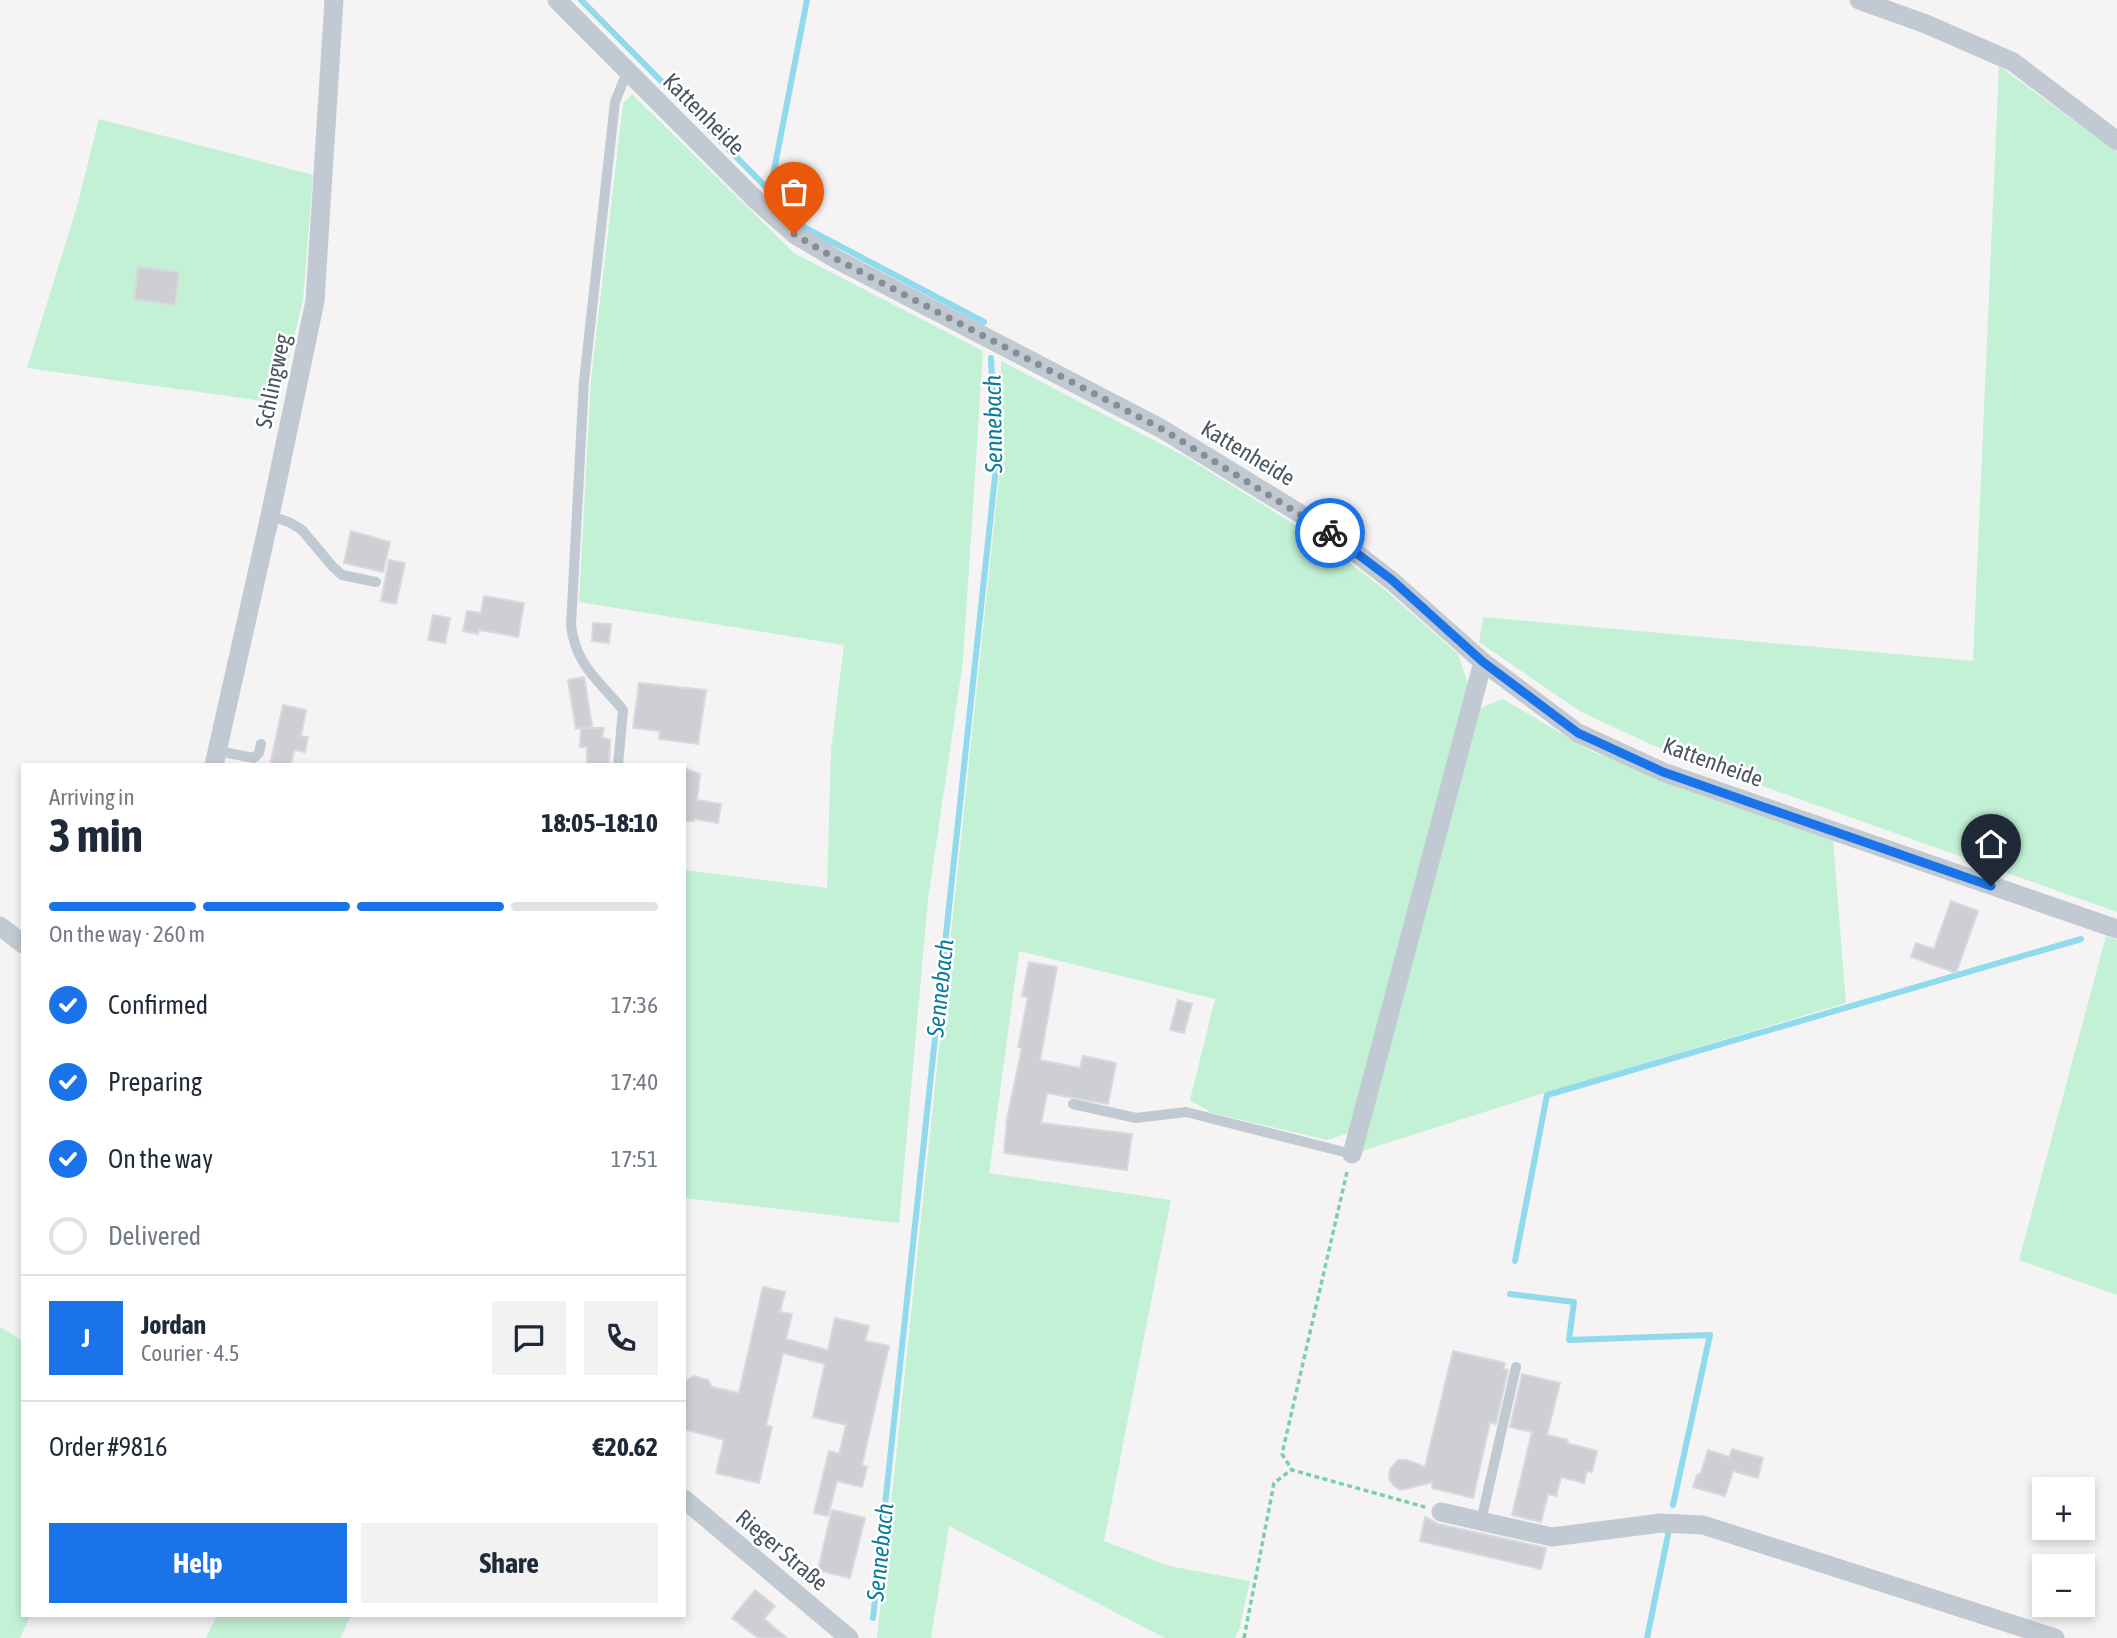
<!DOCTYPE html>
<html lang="en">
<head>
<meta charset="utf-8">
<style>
  :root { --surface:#fff; --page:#f2f2f3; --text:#1f2937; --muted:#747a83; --line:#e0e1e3; --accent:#1a73e8 }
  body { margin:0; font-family:"Asap Condensed",sans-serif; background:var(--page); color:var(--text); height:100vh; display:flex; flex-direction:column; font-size:26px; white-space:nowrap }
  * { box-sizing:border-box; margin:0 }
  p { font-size:23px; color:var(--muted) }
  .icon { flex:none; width:38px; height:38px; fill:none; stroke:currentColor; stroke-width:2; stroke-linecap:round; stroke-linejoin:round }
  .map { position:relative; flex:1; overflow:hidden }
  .panel { position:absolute; left:21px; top:763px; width:665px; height:854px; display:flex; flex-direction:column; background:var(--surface); border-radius:0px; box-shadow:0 4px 10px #0003 }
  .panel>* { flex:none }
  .buttons { position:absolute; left:2032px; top:1477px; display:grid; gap:14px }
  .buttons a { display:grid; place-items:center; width:63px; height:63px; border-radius:0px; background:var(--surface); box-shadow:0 4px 10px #0003; font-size:35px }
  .pin { position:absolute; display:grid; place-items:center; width:60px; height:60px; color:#fff; margin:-72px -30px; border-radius:50% 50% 50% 0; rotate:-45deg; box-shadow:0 0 7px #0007 }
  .pin .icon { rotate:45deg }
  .courier { position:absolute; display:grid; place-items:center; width:70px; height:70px; margin:-35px; border:5px solid #1a73e8; border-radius:50%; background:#fff; color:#222; box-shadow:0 2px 9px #0007 }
  .head em { font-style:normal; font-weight:700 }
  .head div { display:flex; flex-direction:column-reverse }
  .head { display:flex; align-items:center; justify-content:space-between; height:119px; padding:0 28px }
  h1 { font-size:46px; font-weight:700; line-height:52px }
  .bar { display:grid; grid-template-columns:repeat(4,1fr); gap:10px 7px; align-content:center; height:84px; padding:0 28px }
  .bar i { height:9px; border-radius:5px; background:var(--line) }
  .bar .on { background:var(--accent) }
  .bar p { grid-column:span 4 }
  .line { display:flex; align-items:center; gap:18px; padding:0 28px; border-top:2px solid var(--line) }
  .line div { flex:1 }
  .round { display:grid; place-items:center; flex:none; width:74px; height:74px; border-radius:0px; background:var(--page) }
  ol { padding:0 28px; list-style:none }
  li { display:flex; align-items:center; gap:21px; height:77px }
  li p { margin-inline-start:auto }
  li .icon { padding:7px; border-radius:50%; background:var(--accent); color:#fff; stroke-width:4 }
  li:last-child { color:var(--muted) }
  li i { width:38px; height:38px; border:4px solid var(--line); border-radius:50% }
  .button { display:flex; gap:14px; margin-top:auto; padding:14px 28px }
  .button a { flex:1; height:80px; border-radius:0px; background:var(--accent); color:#fff; font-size:28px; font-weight:700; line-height:80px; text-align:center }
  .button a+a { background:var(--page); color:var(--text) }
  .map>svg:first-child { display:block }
  .green { fill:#c3f1d5; fill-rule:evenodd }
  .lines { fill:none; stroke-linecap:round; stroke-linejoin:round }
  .stream { stroke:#90daee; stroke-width:6 }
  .building { fill:#cdcfd5; stroke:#d7d9de; stroke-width:2 }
  .path { stroke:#7ad0a6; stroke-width:3.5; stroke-dasharray:5 3.5; stroke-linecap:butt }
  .service { stroke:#c1cad2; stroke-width:10 }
  .minor { stroke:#c1cad2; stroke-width:19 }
  .done { stroke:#868d94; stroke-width:7; stroke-dasharray:0 12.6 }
  .route { stroke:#1a73e8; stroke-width:9 }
  .labels { text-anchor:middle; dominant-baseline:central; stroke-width:5; stroke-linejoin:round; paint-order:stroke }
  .street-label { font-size:23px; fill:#4a5661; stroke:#fff }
  .water-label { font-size:24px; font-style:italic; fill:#0c7c9b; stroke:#fff }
</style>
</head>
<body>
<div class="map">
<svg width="2117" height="1638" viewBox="0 0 2117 1638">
  <rect width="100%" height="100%" fill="#f5f3f3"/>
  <g class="green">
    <path d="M 1999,66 L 2117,152 L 2117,912 L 1670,753 L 1581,712 L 1479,642 L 1483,617 L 1973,661 Z"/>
    <path d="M 632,94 L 794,253 L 983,351 L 963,661 L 928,900 L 899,1223 L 684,1198 L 684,870 L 827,888 L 831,750 L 844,645 L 579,602 L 591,379 L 621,120 L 623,104 Z"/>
    <path d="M 99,119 L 313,175 L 303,300 L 278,403 L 27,368 L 78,203 ZM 138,267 L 178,272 L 174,304 L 134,299 Z"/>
    <path d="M 1001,361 L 1186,457 L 1318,539 L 1384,589 L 1458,654 L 1470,690 L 1358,1119 L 1346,1134 L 1327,1140 L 1212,1113 L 1190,1100 L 1215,999 L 1019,951 L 989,1173 L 1171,1200 L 1104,1541 L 1169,1566 L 1250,1581 L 1239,1630 L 1235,1638 L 1165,1638 L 949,1526 L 931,1638 L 877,1638 L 1000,468 Z"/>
    <path d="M 1503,699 L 1593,752 L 1833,839 L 1846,1003 L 1547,1092 L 1362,1151 L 1478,709 Z"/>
    <path d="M 2106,936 L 2117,940 L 2117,1295 L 2019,1260 Z"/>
    <path d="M 0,1327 L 23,1341 L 23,1615 L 30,1615 L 20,1638 L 0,1638 Z"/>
    <path d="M 217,1615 L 351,1615 L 341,1638 L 206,1638 Z"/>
  </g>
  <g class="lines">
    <g class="stream">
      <path d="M 581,0 L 770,191"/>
      <path d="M 807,0 L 770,191 L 798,224 L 984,322"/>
      <path d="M 1515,1261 L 1547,1095 L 2081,939"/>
      <path d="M 1510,1294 L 1574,1302 L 1569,1340 L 1710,1335 L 1673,1505"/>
      <path d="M 873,1618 L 996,467 L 991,358"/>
      <path d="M 1647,1638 L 1669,1530"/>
    </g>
  </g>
  <g class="building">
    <path d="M 138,267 L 179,272 L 175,305 L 134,299 Z"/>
    <path d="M 351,531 L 390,542 L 383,572 L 344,563 Z"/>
    <path d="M 389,560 L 405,563 L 396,604 L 381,601 Z"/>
    <path d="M 484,596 L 524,603 L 518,637 L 479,630 L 478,634 L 463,631 L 467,611 L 481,613 Z"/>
    <path d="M 433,615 L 450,618 L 445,643 L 428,640 Z"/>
    <path d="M 593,623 L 611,624 L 609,643 L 592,641 Z"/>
    <path d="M 584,677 L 592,726 L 582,728 L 604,728 L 602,737 L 610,740 L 609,765 L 587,765 L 587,747 L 580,747 L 581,728 L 576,729 L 568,680 Z"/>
    <path d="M 639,683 L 706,690 L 698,744 L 659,739 L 660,731 L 633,728 Z"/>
    <path d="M 283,705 L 306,710 L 301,736 L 308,737 L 305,752 L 294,750 L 291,765 L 270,765 Z"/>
    <path d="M 684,768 L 700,774 L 697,800 L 721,804 L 718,823 L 695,819 L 694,821 L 684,821 Z"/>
    <path d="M 1951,901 L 1978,911 L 1956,973 L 1911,957 L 1916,943 L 1934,949 Z"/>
    <path d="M 1029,962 L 1057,967 L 1040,1060 L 1080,1068 L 1083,1056 L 1116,1063 L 1108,1104 L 1047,1093 L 1041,1123 L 1132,1134 L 1127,1170 L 1004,1153 L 1007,1119 L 1022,1048 L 1018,1047 L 1028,997 L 1022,996 Z"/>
    <path d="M 1178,1000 L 1192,1004 L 1184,1033 L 1170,1030 Z"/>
    <path d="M 763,1287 L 785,1292 L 780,1312 L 792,1314 L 786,1339 L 828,1350 L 835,1318 L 869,1326 L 865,1341 L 889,1346 L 862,1465 L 867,1467 L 862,1487 L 837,1481 L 828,1516 L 814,1513 L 829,1451 L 839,1454 L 846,1425 L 813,1417 L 825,1364 L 783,1353 L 766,1425 L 772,1427 L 759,1483 L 716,1473 L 724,1440 L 684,1429 L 684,1382 L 694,1376 L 708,1380 L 712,1387 L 739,1393 Z"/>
    <path d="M 1453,1351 L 1505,1363 L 1503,1369 L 1508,1370 L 1496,1424 L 1490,1422 L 1473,1498 L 1432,1488 L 1433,1482 L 1401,1490 L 1394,1486 L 1389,1479 L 1390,1469 L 1398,1460 L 1407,1460 L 1425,1467 Z"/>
    <path d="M 1522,1374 L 1560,1383 L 1547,1435 L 1568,1440 L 1567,1443 L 1597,1451 L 1592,1472 L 1587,1471 L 1584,1483 L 1561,1477 L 1556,1496 L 1548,1494 L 1541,1522 L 1512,1515 L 1532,1432 L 1510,1427 Z"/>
    <path d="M 1732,1449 L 1763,1458 L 1758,1478 L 1733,1471 L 1725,1496 L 1693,1487 L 1697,1475 L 1701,1473 L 1708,1450 L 1729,1457 Z"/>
    <path d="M 832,1510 L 865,1518 L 850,1578 L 818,1570 Z"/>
    <path d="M 1425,1517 L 1438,1524 L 1546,1548 L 1541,1569 L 1420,1541 Z"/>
    <path d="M 755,1590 L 775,1606 L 764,1619 L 787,1638 L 758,1638 L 732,1618 Z"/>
  </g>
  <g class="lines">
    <g class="path">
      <path d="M 1347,1172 L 1282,1454 L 1292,1470 L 1425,1507"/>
      <path d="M 1244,1638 L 1274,1483 L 1291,1470"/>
    </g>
    <g class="service">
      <path d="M 270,516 L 289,522 L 302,530 L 333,567 L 342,575 L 376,582"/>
      <path d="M 218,751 L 254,758 L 259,753 L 261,744"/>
      <path d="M 618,765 L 623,710 C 599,681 575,664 571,625 L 584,381 L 615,102 L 627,72"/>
      <path d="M 1073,1104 L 1136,1118 L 1186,1112 L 1352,1154"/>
      <path d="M 1481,1521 L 1516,1367"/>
    </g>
    <g class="minor">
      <path d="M 557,0 L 758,202 L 794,234 L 836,259 L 1162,429 L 1325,529 L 1392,581 L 1483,662 L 1578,733 L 1663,772 L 2117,929"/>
      <path d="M 1859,0 L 1926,24 L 2013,62 L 2117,141"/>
      <path d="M 214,765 L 270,516 L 315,301 L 334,0"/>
      <path d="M 0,926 L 23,944"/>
      <path d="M 1352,1154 L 1483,662"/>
      <path d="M 684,1499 L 849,1638"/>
      <path d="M 1441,1512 L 1552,1537 L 1661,1523 L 1703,1525 L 2055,1638"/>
    </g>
  </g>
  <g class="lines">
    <path class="done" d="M 794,234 L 836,259 L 1162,429 L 1330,533"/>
    <path class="route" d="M 1330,533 L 1392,580 L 1483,662 L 1578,733 L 1663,772 L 1991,886"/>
  </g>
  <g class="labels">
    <g class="street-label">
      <text transform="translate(704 114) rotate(45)">Kattenheide</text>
      <text transform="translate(273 381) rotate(-78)">Schlingweg</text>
      <text transform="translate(1248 453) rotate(31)">Kattenheide</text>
      <text transform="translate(1713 762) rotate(20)">Kattenheide</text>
      <text transform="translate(782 1550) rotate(40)">Rieger Straße</text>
    </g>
    <g class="water-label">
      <text transform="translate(993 424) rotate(-91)">Sennebach</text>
      <text transform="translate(940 988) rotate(-84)">Sennebach</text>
      <text transform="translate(880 1552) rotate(-84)">Sennebach</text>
    </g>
  </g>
</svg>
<div class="buttons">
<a>+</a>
<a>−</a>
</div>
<div class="pin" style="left:794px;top:234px;background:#ea580c"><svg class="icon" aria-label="bag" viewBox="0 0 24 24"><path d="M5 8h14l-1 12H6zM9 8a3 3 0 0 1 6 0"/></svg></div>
<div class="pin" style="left:1991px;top:886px;background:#1f2937"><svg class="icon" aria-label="home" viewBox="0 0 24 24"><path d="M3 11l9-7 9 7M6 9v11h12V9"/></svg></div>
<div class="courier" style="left:1330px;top:533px"><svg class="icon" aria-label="bike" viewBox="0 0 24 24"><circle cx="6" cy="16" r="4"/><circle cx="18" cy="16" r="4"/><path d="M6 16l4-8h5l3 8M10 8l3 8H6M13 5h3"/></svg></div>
<section class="panel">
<div class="head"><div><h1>3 min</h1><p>Arriving in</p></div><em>18:05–18:10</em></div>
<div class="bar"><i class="on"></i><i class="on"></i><i class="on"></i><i></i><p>On the way · 260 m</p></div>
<ol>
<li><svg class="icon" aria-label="check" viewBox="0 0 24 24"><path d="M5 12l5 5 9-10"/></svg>Confirmed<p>17:36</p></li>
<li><svg class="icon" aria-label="check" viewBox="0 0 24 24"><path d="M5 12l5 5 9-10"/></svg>Preparing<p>17:40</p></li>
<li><svg class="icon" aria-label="check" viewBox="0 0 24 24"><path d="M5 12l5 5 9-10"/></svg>On the way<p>17:51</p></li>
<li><i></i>Delivered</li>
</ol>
<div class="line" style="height:126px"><b class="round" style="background:var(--accent);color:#fff">J</b><div><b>Jordan</b><p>Courier · 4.5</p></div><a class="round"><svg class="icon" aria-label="chat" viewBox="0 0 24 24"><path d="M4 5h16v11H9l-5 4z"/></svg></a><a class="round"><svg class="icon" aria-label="phone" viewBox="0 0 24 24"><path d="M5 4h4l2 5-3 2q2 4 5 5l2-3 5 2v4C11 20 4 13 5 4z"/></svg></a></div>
<div class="line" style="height:91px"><div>Order #9816</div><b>€20.62</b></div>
<div class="button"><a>Help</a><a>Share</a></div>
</section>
</div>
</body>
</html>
